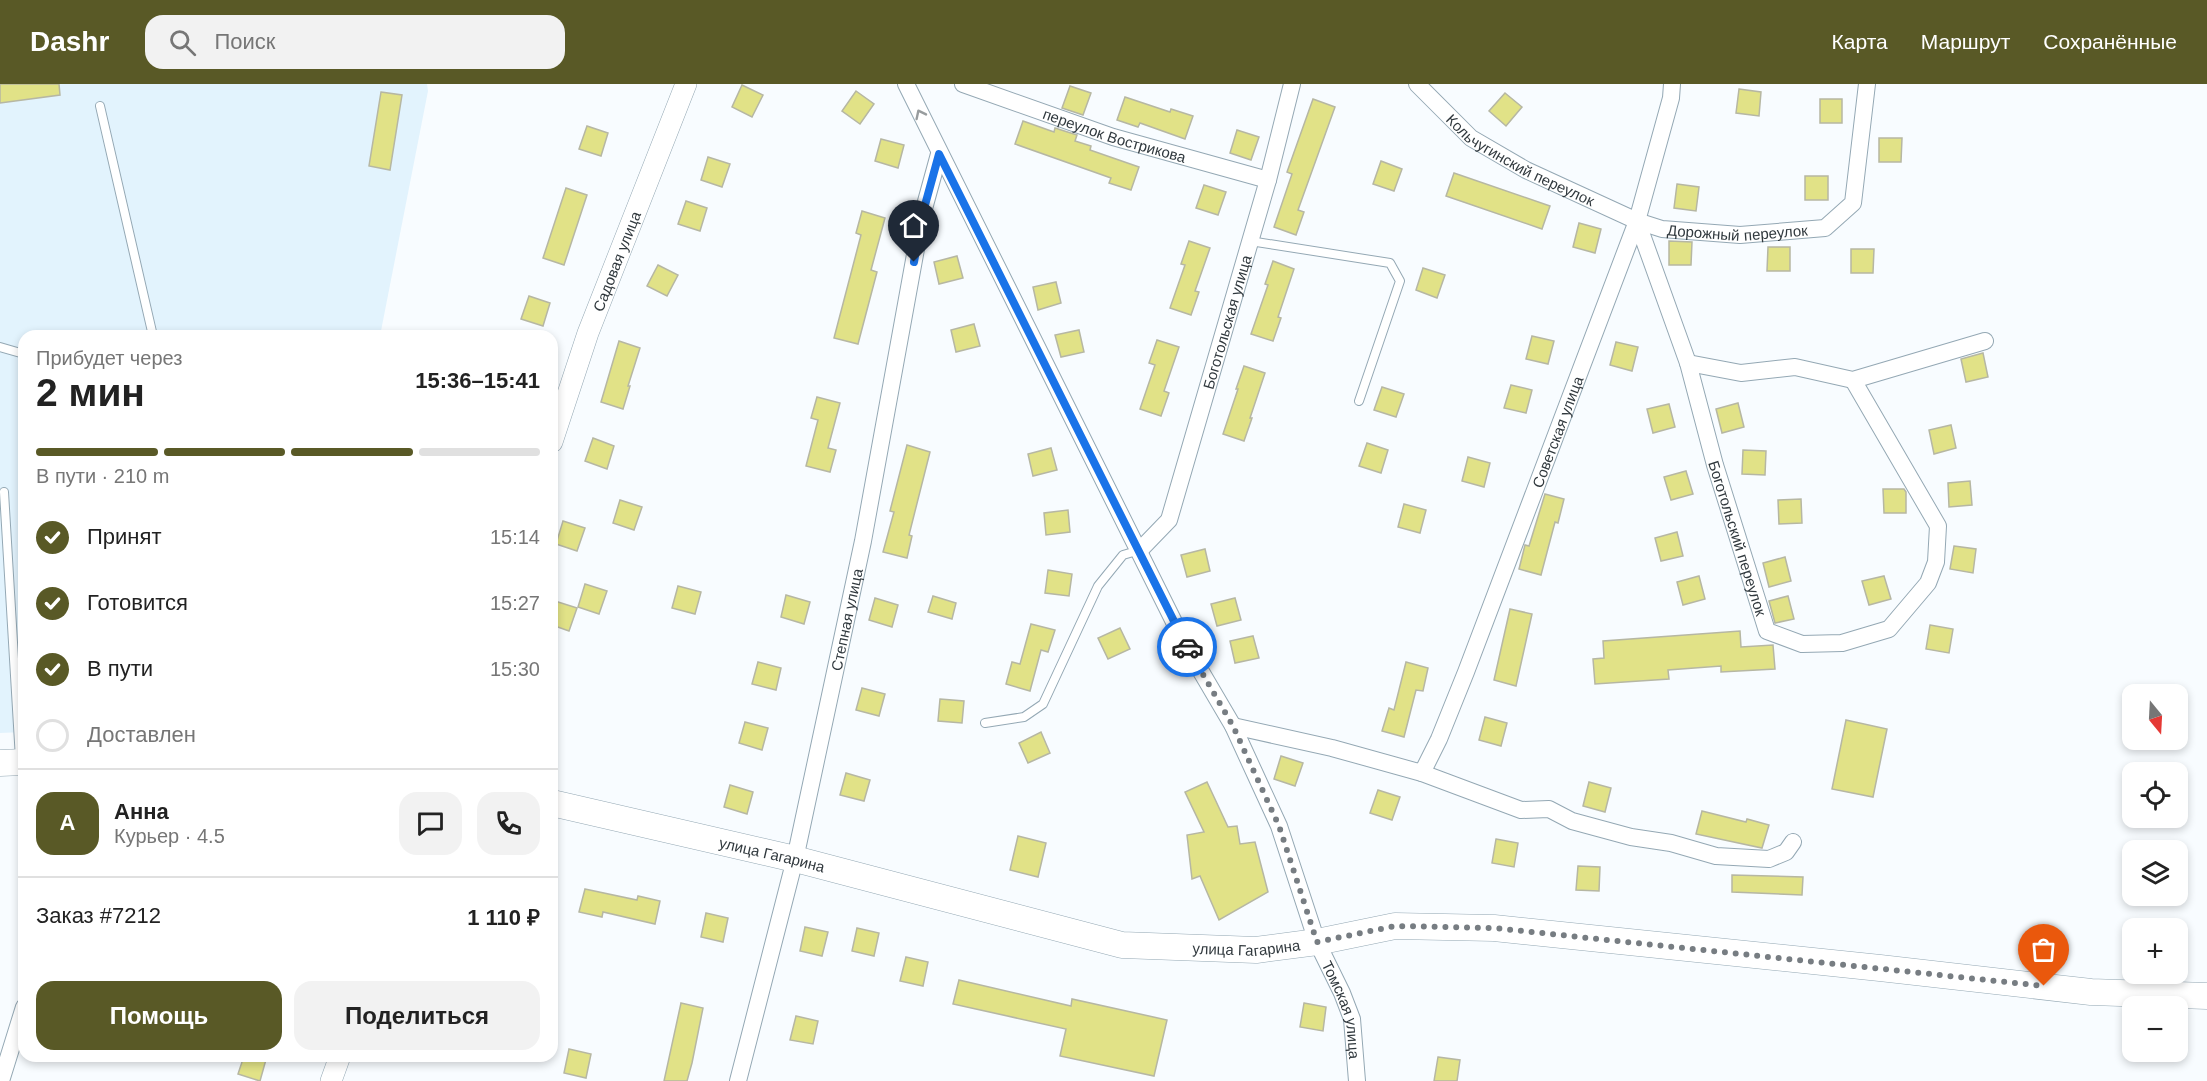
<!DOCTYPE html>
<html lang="ru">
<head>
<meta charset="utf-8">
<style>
  :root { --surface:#fff; --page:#f2f2f2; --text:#222; --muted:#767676; --line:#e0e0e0; --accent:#595926 }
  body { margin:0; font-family:Helvetica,sans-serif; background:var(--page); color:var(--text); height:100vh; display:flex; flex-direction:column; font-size:22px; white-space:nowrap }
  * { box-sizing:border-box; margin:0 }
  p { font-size:20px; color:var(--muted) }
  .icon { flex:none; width:33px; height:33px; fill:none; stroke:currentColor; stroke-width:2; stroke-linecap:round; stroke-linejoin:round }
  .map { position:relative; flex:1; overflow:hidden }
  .details { position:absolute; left:18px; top:246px; width:540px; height:732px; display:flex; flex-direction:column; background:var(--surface); border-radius:18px; box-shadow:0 3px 9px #0003 }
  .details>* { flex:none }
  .needle { width:39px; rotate:162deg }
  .fabs { position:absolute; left:2122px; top:600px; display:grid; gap:12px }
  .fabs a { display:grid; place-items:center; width:66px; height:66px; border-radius:12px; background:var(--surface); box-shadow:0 3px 9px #0003; font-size:30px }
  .pin { position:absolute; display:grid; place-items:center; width:51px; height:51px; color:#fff; margin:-62px -26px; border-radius:50% 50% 50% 0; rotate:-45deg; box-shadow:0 0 6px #0007 }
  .pin .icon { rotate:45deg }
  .courier { position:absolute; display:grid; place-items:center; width:60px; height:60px; margin:-30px; border:4px solid #1a73e8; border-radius:50%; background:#fff; color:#222; box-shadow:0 2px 8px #0007 }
  .summary em { font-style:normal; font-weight:700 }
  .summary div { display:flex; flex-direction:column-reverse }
  .summary { display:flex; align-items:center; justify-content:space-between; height:102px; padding:0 18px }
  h1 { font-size:39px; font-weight:700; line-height:45px }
  .bar { display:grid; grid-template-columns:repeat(4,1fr); gap:9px 6px; align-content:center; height:72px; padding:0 18px }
  .bar i { height:8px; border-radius:4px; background:var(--line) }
  .bar .active { background:var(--accent) }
  .bar p { grid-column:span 4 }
  .line { display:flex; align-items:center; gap:15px; padding:0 18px; border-top:2px solid var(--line) }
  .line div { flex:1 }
  .round { display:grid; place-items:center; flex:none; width:63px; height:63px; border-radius:18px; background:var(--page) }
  ol { padding:0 18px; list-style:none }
  li { display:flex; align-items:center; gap:18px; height:66px }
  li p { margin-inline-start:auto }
  li .icon { padding:6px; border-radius:50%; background:var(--accent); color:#fff; stroke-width:4 }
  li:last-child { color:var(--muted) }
  li i { width:33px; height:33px; border:3px solid var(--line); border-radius:50% }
  .action { display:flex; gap:12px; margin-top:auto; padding:12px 18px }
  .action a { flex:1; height:69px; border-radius:18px; background:var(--accent); color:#fff; font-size:24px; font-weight:700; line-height:69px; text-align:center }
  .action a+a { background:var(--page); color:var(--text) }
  header { display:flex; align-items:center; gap:36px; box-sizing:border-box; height:84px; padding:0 30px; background:var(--accent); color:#fff }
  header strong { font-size:28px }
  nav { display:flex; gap:33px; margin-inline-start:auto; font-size:21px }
  .search { width:420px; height:54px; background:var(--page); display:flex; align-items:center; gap:15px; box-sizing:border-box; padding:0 21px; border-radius:18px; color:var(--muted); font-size:22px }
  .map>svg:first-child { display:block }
  .built { fill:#e2f3fd }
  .building { fill:#e1e287; stroke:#b6b7a3; stroke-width:1.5 }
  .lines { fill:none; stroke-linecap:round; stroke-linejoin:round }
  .service-casing { stroke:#94a8b4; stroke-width:10 }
  .minor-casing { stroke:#94a8b4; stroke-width:18 }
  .tertiary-casing { stroke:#94a8b4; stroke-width:22 }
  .primary-casing { stroke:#94a8b4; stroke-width:27 }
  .service { stroke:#fff; stroke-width:8 }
  .minor { stroke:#fff; stroke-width:16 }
  .tertiary { stroke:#fff; stroke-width:21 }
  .primary { stroke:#fff; stroke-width:26 }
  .oneway { stroke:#989c9e }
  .done { stroke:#777d82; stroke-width:6; stroke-dasharray:0 10.8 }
  .route { stroke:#1a73e8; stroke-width:8 }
  .labels { text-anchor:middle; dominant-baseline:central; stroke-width:6; stroke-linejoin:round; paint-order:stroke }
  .street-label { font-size:15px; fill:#31393e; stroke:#fff }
</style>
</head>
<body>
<header>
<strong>Dashr</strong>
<div class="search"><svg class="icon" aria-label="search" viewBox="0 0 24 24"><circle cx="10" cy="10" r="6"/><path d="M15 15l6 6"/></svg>Поиск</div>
<nav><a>Карта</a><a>Маршрут</a><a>Сохранённые</a></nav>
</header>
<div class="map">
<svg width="2207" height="997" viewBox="0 0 2207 997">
  <rect width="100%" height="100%" fill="#f8fcff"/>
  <path class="built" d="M 0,0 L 427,0 L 428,7 L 380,252 L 24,252 L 24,648 L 0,649 Z"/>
  <g class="building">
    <path d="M 0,0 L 59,0 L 60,11 L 0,19 Z"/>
    <path d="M 742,1 L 763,11 L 752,33 L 732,23 Z"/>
    <path d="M 1070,2 L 1091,9 L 1083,31 L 1062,24 Z"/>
    <path d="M 1739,5 L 1761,8 L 1759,32 L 1736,29 Z"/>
    <path d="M 856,7 L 874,20 L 860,40 L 842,27 Z"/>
    <path d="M 381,8 L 402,11 L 390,86 L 369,82 Z"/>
    <path d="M 1505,9 L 1522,23 L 1506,42 L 1489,27 Z"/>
    <path d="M 1125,13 L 1170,28 L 1171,25 L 1193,32 L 1185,55 L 1140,39 L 1138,43 L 1117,36 Z"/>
    <path d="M 1313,15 L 1335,23 L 1298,126 L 1304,128 L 1296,151 L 1274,143 L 1292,90 L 1287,88 Z"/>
    <rect x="1820" y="15" width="22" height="24"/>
    <path d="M 1023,37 L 1054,48 L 1055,44 L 1077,51 L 1075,57 L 1091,62 L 1090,66 L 1139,83 L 1131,106 L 1109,99 L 1111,94 L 1015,60 Z"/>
    <path d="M 587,42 L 608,49 L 601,72 L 579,65 Z"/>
    <path d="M 1237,46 L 1259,53 L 1251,76 L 1230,69 Z"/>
    <path d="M 1879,54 L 1902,54 L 1901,78 L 1879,78 Z"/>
    <path d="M 881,55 L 904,61 L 898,84 L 875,77 Z"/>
    <path d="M 708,73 L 730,80 L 722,103 L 701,96 Z"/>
    <path d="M 1381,77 L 1402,85 L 1394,107 L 1373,100 Z"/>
    <path d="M 1454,89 L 1550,122 L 1542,145 L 1446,112 Z"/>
    <rect x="1805" y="92" width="23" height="24"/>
    <path d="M 1677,100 L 1699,103 L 1696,127 L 1674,124 Z"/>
    <path d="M 1204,101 L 1226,108 L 1218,131 L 1196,124 Z"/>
    <path d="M 566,104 L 587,111 L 564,181 L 543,174 Z"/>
    <path d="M 686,117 L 707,124 L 700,147 L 678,140 Z"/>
    <path d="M 862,127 L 885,134 L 871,186 L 877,188 L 858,260 L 834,254 L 861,151 L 856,149 Z"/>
    <path d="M 1579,139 L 1601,145 L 1595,169 L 1573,163 Z"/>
    <path d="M 1189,157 L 1210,164 L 1195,207 L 1199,208 L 1191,231 L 1170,224 L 1185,181 L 1181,180 Z"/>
    <path d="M 1669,157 L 1692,158 L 1691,181 L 1669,181 Z"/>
    <path d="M 1768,163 L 1790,163 L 1790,187 L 1767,187 Z"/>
    <path d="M 1851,165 L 1874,165 L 1873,189 L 1851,189 Z"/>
    <path d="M 957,172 L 963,194 L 939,200 L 934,178 Z"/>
    <path d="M 1273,177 L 1294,185 L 1278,233 L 1281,234 L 1273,257 L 1251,250 L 1268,201 L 1265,200 Z"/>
    <path d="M 658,181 L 678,191 L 667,212 L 647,202 Z"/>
    <path d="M 1423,184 L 1445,191 L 1437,214 L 1416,206 Z"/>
    <path d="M 1056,198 L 1061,219 L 1038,226 L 1033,203 Z"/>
    <path d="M 529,212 L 550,219 L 543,242 L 521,235 Z"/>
    <path d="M 974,240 L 980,262 L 956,268 L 951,246 Z"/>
    <path d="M 1079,246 L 1084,268 L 1061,273 L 1055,251 Z"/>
    <path d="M 1532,252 L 1554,257 L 1548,280 L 1526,275 Z"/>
    <path d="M 1157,256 L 1179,263 L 1164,307 L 1169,309 L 1161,332 L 1140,325 L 1155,281 L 1149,279 Z"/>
    <path d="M 619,257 L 640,264 L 628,302 L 630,302 L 623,325 L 601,318 Z"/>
    <path d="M 1616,258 L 1638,263 L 1632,287 L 1610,281 Z"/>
    <path d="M 1983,269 L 1988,293 L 1966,298 L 1961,275 Z"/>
    <path d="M 1244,282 L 1265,289 L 1250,334 L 1252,334 L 1244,357 L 1223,350 L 1238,305 L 1236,305 Z"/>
    <path d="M 1511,301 L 1532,306 L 1526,329 L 1504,324 Z"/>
    <path d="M 1382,303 L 1404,310 L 1396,333 L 1374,326 Z"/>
    <path d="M 817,313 L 840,319 L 828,364 L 836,366 L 830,388 L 806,382 L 818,336 L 811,334 Z"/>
    <path d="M 1738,319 L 1744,343 L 1722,349 L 1716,325 Z"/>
    <path d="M 1669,320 L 1675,343 L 1653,349 L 1647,325 Z"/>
    <path d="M 1951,341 L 1956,364 L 1934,370 L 1929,346 Z"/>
    <path d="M 593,354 L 614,362 L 607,385 L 585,377 Z"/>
    <path d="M 1367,359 L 1388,366 L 1381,389 L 1359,382 Z"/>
    <path d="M 907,361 L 930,368 L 909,451 L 912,452 L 907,474 L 883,468 L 894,428 L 890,427 Z"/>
    <path d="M 1051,364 L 1057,386 L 1033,392 L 1028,370 Z"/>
    <path d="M 1743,366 L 1766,367 L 1765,391 L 1742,390 Z"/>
    <path d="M 1468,373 L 1490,379 L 1484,403 L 1462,397 Z"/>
    <path d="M 1686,387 L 1693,410 L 1671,416 L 1664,393 Z"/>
    <path d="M 1970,397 L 1972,421 L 1949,423 L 1948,399 Z"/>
    <path d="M 1883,405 L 1904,405 L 1906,408 L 1906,429 L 1884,429 Z"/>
    <path d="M 1545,410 L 1564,415 L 1558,439 L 1555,438 L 1541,491 L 1519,485 L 1525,461 L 1529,462 Z"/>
    <path d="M 1801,415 L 1802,439 L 1779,440 L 1778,416 Z"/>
    <path d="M 620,416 L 642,423 L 634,446 L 613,439 Z"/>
    <path d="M 1404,420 L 1426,426 L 1420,449 L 1398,443 Z"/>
    <path d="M 1068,426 L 1070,448 L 1046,451 L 1044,429 Z"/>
    <path d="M 563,437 L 585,444 L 577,467 L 556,460 Z"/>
    <path d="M 1677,448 L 1683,472 L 1661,477 L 1655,454 Z"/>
    <path d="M 1954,462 L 1976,465 L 1973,489 L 1950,485 Z"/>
    <path d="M 1205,465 L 1210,487 L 1187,493 L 1181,471 Z"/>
    <path d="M 1785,473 L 1791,497 L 1769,503 L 1763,479 Z"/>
    <path d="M 1048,486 L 1072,490 L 1069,512 L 1045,509 Z"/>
    <path d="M 1699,492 L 1705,515 L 1683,521 L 1677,498 Z"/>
    <path d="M 1884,492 L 1891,515 L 1869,521 L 1862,497 Z"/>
    <path d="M 585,500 L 607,507 L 599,530 L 578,523 Z"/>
    <path d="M 678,502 L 701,508 L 695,530 L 672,524 Z"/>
    <path d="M 786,511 L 810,518 L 804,540 L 781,533 Z"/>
    <path d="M 933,512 L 956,519 L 952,535 L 928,528 Z"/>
    <path d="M 1788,512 L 1794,535 L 1775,539 L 1769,517 Z"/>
    <path d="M 875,514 L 898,521 L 892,543 L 869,536 Z"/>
    <path d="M 1235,514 L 1241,536 L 1217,542 L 1211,520 Z"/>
    <path d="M 555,517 L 577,524 L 569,547 L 552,541 L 552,527 Z"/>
    <path d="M 1510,525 L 1532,530 L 1516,602 L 1494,596 Z"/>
    <path d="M 1031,540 L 1055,546 L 1048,568 L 1041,566 L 1030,607 L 1006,600 L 1012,578 L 1020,580 Z"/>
    <path d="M 1930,541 L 1953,545 L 1949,569 L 1926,565 Z"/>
    <path d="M 1120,544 L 1130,565 L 1108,575 L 1098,554 Z"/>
    <path d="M 1740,547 L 1741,563 L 1773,561 L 1775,585 L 1721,588 L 1721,582 L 1668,586 L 1669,595 L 1595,600 L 1593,575 L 1604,574 L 1603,557 Z"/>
    <path d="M 1253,552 L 1259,574 L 1235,579 L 1230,557 Z"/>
    <path d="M 758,578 L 781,584 L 776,606 L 752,600 Z"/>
    <path d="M 1406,578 L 1428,584 L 1423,607 L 1416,606 L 1404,653 L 1382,647 L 1389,624 L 1394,626 Z"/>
    <path d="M 862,604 L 885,610 L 879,632 L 856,626 Z"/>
    <path d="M 940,615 L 964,617 L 962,639 L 938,637 Z"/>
    <path d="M 1485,633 L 1507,639 L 1501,662 L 1479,656 Z"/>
    <path d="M 1846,636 L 1887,645 L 1873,713 L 1832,705 Z"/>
    <path d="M 745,638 L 768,644 L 762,666 L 739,659 Z"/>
    <path d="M 1041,648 L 1050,669 L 1028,679 L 1019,659 Z"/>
    <path d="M 1281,672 L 1303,679 L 1295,702 L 1274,695 Z"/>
    <path d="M 846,689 L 870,696 L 864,717 L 840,711 Z"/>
    <path d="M 1207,698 L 1228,743 L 1237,742 L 1240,760 L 1255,758 L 1268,808 L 1219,836 L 1200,792 L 1192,795 L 1187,751 L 1204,748 L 1185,708 Z"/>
    <path d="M 1589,698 L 1611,704 L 1605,728 L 1583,722 Z"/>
    <path d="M 730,701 L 753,708 L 747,730 L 724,723 Z"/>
    <path d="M 1378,706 L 1400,713 L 1392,736 L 1370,729 Z"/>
    <path d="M 1702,727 L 1746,738 L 1747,735 L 1769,741 L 1762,764 L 1696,750 Z"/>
    <path d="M 1018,752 L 1046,759 L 1038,793 L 1010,786 Z"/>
    <path d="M 1496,755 L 1518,759 L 1514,783 L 1492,779 Z"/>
    <path d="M 1578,782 L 1600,783 L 1599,807 L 1576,806 Z"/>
    <path d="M 1732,791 L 1803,793 L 1802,811 L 1732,808 Z"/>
    <path d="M 585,805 L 637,816 L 638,812 L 660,817 L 655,840 L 603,828 L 602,833 L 579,828 Z"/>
    <path d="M 706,829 L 728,834 L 723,858 L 701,853 Z"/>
    <path d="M 805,843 L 828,848 L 822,872 L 800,867 Z"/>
    <path d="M 857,844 L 879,849 L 874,872 L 852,867 Z"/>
    <path d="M 906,873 L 928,878 L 923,902 L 900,897 Z"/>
    <path d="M 959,896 L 1071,922 L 1072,915 L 1167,936 L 1154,992 L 1060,972 L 1066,945 L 953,920 Z"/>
    <path d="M 681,919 L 703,924 L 692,979 L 687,997 L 664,997 Z"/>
    <path d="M 1304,919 L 1326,923 L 1323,947 L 1300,943 Z"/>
    <path d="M 796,932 L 818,937 L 813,960 L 790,956 Z"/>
    <path d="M 569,965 L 591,970 L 586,994 L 564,989 Z"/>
    <path d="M 244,972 L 267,972 L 260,997 L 238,990 Z"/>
    <path d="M 1438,973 L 1460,976 L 1457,997 L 1434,997 Z"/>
  </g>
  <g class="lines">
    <defs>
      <g id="service">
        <path d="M 100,22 L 153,252"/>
        <path d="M 1250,157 L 1390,179 L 1400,197 L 1359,317"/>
        <path d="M 0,263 L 24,270"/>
        <path d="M 4,408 L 20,675"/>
        <path d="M 985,639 L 1024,633 L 1043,620 L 1098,502 L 1123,471 L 1140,466"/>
      </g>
      <g id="minor">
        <path id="s1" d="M 906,0 L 1186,562 L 1233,642 L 1279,742 L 1317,858 L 1342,909 L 1352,935 L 1357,997"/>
        <path id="s2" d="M 963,0 L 1113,53 L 1268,96"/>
        <path id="s3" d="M 1417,0 L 1471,54 L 1526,86 L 1637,137 L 1662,145 L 1740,151 L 1825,144 L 1853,119 L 1867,0"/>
        <path id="s4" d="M 1637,137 L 1688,279 L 1715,381 L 1767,547 L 1802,560 L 1842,559 L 1889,545 L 1928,499 L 1936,478 L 1938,442 L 1853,296"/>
        <path d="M 1688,279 L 1741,289 L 1795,283 L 1853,296 L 1985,257"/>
        <path id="s5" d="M 1140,466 L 1169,436 L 1268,96 L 1292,0"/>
        <path id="s6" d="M 1233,642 L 1332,664 L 1422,689 L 1439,655 L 1466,588 L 1637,137 L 1671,14 L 1672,0"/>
        <path d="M 1422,689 L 1521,726 L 1549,725 L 1572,737 L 1631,753 L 1671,759 L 1716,772 L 1769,775 L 1786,768 L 1793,758"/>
        <path d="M 1,997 L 24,923"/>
        <path id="s7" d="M 738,997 L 795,775 L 863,457 L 922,132 L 939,70"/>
      </g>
      <g id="tertiary">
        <path id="s8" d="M 552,358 L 588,249 L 686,0"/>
        <path d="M 331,997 L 340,972"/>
      </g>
      <g id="primary">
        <path d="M 0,679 L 24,678"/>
        <path id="s9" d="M 552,719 L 795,775 L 1122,861 L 1256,866 L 1317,858 L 1395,842 L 1494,844 L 1880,884 L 2091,908 L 2207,912"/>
      </g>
    </defs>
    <use href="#service" class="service-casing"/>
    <use href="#minor" class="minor-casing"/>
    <use href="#tertiary" class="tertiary-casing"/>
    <use href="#primary" class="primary-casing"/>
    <use href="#service" class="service"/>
    <use href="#minor" class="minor"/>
    <use href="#tertiary" class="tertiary"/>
    <use href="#primary" class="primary"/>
  </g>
  <defs><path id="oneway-chevron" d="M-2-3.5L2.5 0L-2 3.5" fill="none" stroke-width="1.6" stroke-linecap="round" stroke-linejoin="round" transform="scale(1.5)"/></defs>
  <use class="oneway" href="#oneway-chevron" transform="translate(920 30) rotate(-116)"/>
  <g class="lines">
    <path class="done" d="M 1187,563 L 1233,642 L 1279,742 L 1317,858 L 1395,842 L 1494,844 L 2044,902"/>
    <path class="route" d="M 914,178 L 922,132 L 939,70 L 1187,563"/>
  </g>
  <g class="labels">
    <g class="street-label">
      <text stroke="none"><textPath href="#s2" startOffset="160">переулок Вострикова</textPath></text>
      <text stroke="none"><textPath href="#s3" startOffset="130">Кольчугинский переулок</textPath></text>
      <text stroke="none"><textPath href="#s3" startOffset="364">Дорожный переулок</textPath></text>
      <text stroke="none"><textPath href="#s8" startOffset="192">Садовая улица</textPath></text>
      <text stroke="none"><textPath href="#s5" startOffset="248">Боготольская улица</textPath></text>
      <text stroke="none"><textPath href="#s6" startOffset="562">Советская улица</textPath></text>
      <text stroke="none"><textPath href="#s4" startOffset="333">Боготольский переулок</textPath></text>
      <text stroke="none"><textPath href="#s7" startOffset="474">Степная улица</textPath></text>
      <text stroke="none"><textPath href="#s9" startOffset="226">улица Гагарина</textPath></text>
      <text stroke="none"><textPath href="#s9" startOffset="712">улица Гагарина</textPath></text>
      <text stroke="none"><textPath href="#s1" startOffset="1026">Томская улица</textPath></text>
    </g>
  </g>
</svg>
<div class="fabs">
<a><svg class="needle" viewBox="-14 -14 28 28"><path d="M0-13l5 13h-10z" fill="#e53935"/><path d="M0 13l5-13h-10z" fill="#767676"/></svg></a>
<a><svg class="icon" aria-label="locate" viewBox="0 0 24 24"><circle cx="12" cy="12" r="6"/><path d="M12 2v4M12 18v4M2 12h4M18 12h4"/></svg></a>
<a><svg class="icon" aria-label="layers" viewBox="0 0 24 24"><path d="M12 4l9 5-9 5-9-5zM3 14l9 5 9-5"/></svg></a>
<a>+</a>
<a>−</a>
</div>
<div class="pin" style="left:2044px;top:902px;background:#ea580c"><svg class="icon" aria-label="bag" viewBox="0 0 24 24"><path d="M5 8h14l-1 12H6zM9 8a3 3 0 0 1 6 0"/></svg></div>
<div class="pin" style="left:914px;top:178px;background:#1f2937"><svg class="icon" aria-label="home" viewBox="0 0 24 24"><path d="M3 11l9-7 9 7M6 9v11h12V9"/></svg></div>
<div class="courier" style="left:1187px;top:563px"><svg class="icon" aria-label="car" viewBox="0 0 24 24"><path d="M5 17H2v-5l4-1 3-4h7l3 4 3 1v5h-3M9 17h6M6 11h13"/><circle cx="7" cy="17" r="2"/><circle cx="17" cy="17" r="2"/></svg></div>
<section class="details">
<div class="summary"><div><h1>2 мин</h1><p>Прибудет через</p></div><em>15:36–15:41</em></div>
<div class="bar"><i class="active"></i><i class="active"></i><i class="active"></i><i></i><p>В пути · 210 m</p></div>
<ol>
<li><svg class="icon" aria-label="check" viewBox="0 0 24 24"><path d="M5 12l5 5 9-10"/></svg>Принят<p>15:14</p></li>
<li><svg class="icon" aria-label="check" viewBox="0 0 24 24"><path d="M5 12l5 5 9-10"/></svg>Готовится<p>15:27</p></li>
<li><svg class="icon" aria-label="check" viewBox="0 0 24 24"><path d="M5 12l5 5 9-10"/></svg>В пути<p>15:30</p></li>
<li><i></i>Доставлен</li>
</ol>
<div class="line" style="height:108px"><b class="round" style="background:var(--accent);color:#fff">А</b><div><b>Анна</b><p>Курьер · 4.5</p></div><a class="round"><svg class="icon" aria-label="chat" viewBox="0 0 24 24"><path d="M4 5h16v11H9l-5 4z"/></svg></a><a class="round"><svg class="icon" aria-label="phone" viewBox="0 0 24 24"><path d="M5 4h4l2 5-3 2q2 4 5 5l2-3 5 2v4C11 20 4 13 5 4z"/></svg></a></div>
<div class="line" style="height:78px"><div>Заказ #7212</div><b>1 110 ₽</b></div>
<div class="action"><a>Помощь</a><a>Поделиться</a></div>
</section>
</div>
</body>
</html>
